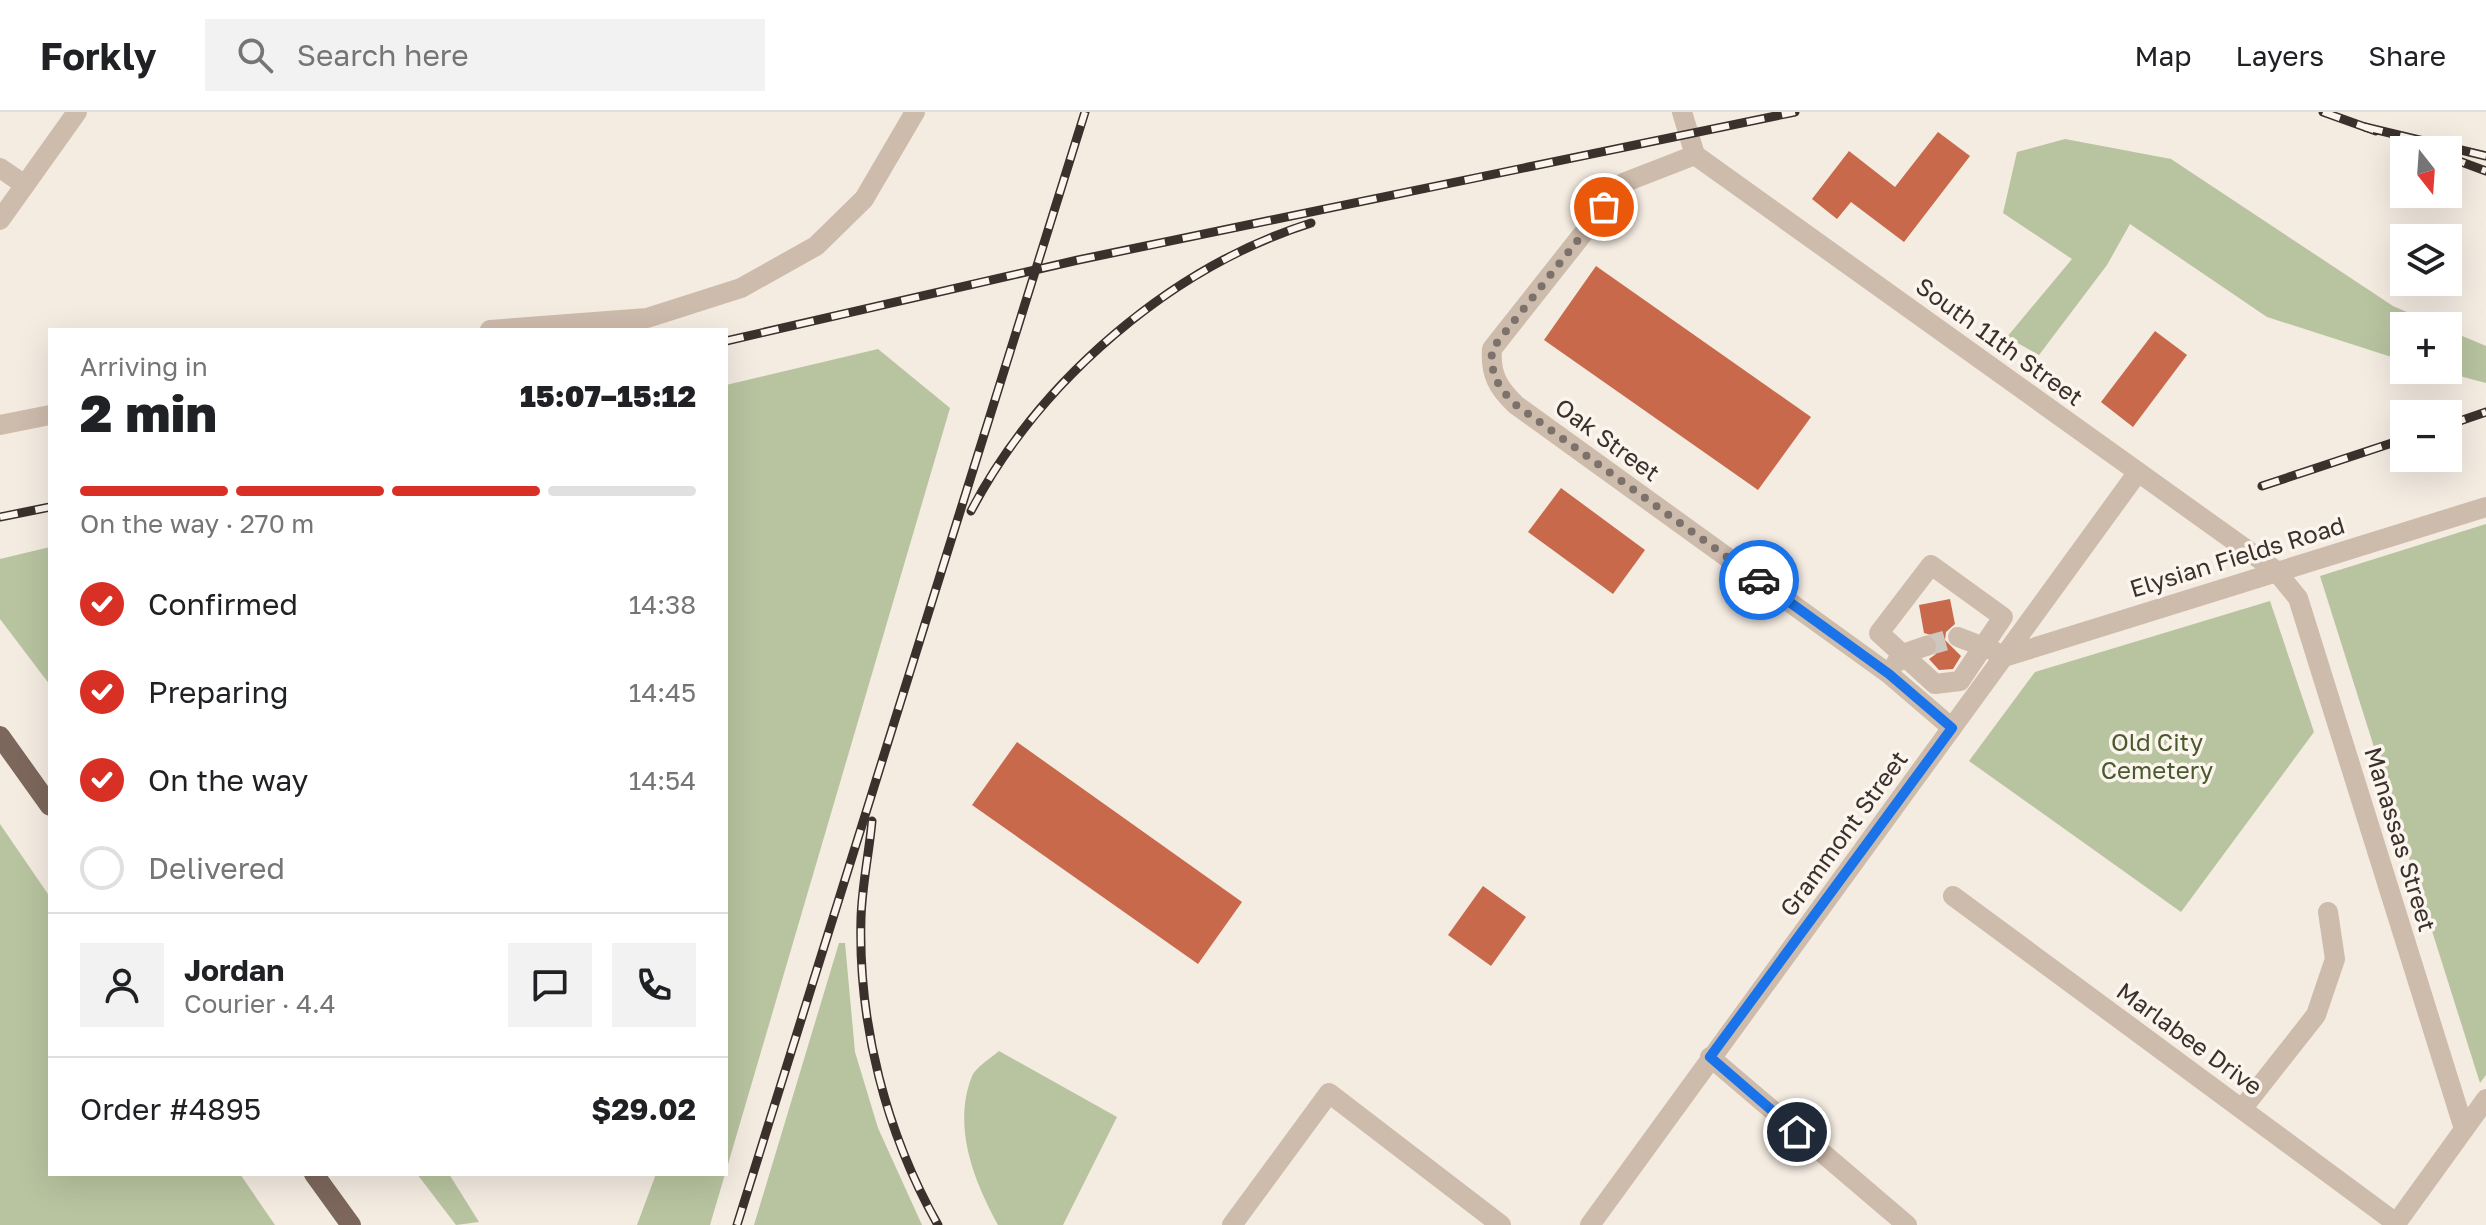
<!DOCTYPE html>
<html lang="en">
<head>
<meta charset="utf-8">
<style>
  :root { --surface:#fff; --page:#f2f2f2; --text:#202124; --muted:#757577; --line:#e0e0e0; --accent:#d93025 }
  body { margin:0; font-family:"Golos Text",sans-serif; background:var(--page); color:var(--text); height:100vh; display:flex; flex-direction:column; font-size:30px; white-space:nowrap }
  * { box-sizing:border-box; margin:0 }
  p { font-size:26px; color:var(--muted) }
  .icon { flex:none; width:44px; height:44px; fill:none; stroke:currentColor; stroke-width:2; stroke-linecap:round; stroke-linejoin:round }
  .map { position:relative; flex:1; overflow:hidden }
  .sheet { position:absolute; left:48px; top:216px; width:680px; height:848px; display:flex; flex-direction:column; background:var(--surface); border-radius:0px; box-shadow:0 8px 32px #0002 }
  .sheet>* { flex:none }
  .needle { width:52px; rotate:163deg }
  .buttons { position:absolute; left:2390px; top:24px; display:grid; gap:16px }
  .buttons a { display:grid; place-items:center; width:72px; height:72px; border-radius:0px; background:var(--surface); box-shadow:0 8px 32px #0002; font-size:40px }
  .pin { position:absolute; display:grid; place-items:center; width:68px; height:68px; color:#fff; margin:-34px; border:4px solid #fff; border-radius:50%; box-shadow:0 2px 8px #0007 }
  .courier { position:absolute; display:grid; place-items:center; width:80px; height:80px; margin:-40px; border:6px solid #1a73e8; border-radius:50%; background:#fff; color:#222; box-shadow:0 2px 10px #0007 }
  .summary em { font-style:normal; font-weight:800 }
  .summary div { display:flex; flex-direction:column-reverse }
  .summary { display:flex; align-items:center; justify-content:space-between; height:136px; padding:0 32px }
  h1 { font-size:52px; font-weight:800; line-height:60px }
  .bar { display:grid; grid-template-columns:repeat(4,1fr); gap:12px 8px; align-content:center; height:96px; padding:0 32px }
  .bar i { height:10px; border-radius:6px; background:var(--line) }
  .bar .current { background:var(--accent) }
  .bar p { grid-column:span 4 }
  .line { display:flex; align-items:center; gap:20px; padding:0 32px; border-top:2px solid var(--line) }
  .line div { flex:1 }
  .round { display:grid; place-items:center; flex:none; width:84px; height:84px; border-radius:0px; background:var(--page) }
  ol { padding:0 32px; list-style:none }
  li { display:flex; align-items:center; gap:24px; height:88px }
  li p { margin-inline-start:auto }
  li .icon { padding:8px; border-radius:50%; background:var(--accent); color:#fff; stroke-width:4 }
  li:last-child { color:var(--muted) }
  li i { width:44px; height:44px; border:4px solid var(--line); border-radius:50% }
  header { display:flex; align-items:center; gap:48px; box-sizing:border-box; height:112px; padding:0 40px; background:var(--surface); border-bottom:2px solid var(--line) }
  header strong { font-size:38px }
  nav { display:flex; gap:44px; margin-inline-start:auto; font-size:28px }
  .search { width:560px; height:72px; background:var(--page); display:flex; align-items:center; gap:20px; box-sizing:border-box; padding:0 28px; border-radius:0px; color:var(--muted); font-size:30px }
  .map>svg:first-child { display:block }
  .green { fill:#b8c4a0 }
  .building { fill:#c8694b }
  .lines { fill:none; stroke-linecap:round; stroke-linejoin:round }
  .minor-tunnel { stroke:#cfc6bd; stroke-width:20; stroke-dasharray:20 10; stroke-linecap:butt }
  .minor { stroke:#cdbbac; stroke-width:20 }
  .major { stroke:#7d675c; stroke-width:20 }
  .rail-casing { stroke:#3b302b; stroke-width:9 }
  .rail { stroke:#fbf5ee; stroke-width:6; stroke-dasharray:18; stroke-linecap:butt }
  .done { stroke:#7c716b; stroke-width:8; stroke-dasharray:0 14.4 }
  .route { stroke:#1a73e8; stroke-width:10 }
  .labels { text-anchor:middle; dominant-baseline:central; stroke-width:7; stroke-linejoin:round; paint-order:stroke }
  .street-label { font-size:24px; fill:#3b302b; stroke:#fbf5ee }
  .park-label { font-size:24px; fill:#4a5a2e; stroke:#fbf5ee }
</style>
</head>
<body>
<header>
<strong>Forkly</strong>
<div class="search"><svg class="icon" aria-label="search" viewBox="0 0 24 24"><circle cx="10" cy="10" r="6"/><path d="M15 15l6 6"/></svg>Search here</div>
<nav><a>Map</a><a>Layers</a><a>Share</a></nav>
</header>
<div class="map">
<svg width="2486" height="1113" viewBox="0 0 2486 1113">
  <rect width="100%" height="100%" fill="#f4ebe1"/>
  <g class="green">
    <path d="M 2065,27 L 2171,47 L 2393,194 L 2439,214 L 2404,214 L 2404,249 L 2267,205 L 2130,112 L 2107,153 L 2039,243 L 2007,225 L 2072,147 L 2003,101 L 2017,40 Z"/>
    <path d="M 2448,218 L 2486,234 L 2486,271 L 2437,258 L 2448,258 Z"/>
    <path d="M 878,237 L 950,296 L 726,1059 L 726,273 Z"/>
    <path d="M 2486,412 L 2486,963 L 2480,971 L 2320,464 Z"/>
    <path d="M 50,435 L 50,573 L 0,507 L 0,447 Z"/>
    <path d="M 2270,489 L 2314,620 L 2181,800 L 1969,649 L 2035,560 Z"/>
    <path d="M 0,712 L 50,785 L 50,1062 L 240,1062 L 275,1113 L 0,1113 Z"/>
    <path d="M 839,831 L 845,831 L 855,940 L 878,1016 L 922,1113 L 754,1113 Z"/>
    <path d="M 999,939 L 1117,1005 L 1063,1113 L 998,1113 C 974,1069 952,1015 972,964 C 976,955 992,945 999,939 Z"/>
    <path d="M 417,1062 L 449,1062 L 479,1110 L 456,1113 Z"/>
    <path d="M 656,1062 L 725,1062 L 710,1113 L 637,1113 Z"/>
  </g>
  <g class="building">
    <path d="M 1938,20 L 1970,44 L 1904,130 L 1851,90 L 1837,107 L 1812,87 L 1849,39 L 1895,75 Z"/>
    <path d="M 1596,154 L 1811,305 L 1758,378 L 1544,228 Z"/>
    <path d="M 2155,219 L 2187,243 L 2133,315 L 2101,290 Z"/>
    <path d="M 1561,376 L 1645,438 L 1613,482 L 1528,420 Z"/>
    <path d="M 1950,487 L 1955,512 L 1946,520 L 1945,528 L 1961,544 L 1953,557 L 1939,558 L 1929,547 L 1936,542 L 1938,530 L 1934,524 L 1924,521 L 1919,493 Z"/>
    <path d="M 1017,630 L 1242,790 L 1198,852 L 972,693 Z"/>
    <path d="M 1483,774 L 1526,805 L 1491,854 L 1448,823 Z"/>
  </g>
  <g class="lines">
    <path class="minor-tunnel" d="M 1926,534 L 1958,525"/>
    <g class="minor">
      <path d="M 1682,0 L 1695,43"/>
      <path d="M 1695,43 L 2275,458 L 2298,486 L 2464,1017"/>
      <path d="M 1695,43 L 1623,71 L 1492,237 C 1490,262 1498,276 1516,293 L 1889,562 L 1952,616"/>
      <path d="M 0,56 L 25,73"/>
      <path d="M 0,108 L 77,0"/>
      <path d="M 490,218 L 647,206 L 741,176 L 816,134 L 864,87 L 915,0"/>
      <path d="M 0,313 L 50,303"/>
      <path d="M 1931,453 L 2003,505 L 1960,569 L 1935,572 L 1879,521 Z"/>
      <path d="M 1958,525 L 1994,539"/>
      <path d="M 2004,545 L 2486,395"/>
      <path d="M 1896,551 L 1903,542 L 1926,534"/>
      <path d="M 1953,784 L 2396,1111"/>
      <path d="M 1710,945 L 1907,1113"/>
      <path d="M 2242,997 L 2316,903 L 2335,847 L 2328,800"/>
      <path d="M 1232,1113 L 1329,981 L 1501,1113"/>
      <path d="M 1590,1113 L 2138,360"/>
      <path d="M 2395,1113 L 2486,987"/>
    </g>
    <g class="major">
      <path d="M 0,624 L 50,694"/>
      <path d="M 314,1062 L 351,1113"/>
    </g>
    <defs>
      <g id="rail">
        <path d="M 2323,0 L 2376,19"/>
        <path d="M 2365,15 L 2486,44"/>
        <path d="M 2448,45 L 2486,59"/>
        <path d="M 726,229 L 1078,148 L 1795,0"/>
        <path d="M 2448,313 L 2486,300"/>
        <path d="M 2262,374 L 2404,327"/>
        <path d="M 971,399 C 1039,269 1171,155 1311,111"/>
        <path d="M 0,405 L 50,395"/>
        <path d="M 872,709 C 869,741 862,774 861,806 C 858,912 886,1021 938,1113"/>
        <path d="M 737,1113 L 1085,0"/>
      </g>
    </defs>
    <use href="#rail" class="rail-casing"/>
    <use href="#rail" class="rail"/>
  </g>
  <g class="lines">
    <path class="done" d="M 1604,95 L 1492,237 C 1490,262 1498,276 1516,293 L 1759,468"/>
    <path class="route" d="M 1759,468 L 1889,562 L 1952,616 L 1710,945 L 1797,1020"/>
  </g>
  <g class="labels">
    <g class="street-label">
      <text transform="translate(2000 229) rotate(36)">South 11th Street</text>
      <text transform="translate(1608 327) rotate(36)">Oak Street</text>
      <text transform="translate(2237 444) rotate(-17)">Elysian Fields Road</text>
      <text transform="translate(1843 721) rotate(-54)">Grammont Street</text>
      <text transform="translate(2401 727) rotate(73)">Manassas Street</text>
      <text transform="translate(2190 926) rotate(36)">Marlabee Drive</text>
    </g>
    <g class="park-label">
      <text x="2157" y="629">Old City<tspan x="2157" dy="28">Cemetery</tspan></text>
    </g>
  </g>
</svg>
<div class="buttons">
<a><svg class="needle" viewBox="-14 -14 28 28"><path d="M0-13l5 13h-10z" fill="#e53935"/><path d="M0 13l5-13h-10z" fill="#757577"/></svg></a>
<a><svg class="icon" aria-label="layers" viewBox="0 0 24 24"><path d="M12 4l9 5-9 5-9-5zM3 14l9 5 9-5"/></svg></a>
<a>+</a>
<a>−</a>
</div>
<div class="pin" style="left:1604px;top:95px;background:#ea580c"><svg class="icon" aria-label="bag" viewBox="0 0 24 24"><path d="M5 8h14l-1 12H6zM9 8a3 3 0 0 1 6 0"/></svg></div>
<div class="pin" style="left:1797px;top:1020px;background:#1f2937"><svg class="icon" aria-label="home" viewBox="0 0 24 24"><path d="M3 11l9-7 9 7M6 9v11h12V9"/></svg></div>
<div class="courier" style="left:1759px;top:468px"><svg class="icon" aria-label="car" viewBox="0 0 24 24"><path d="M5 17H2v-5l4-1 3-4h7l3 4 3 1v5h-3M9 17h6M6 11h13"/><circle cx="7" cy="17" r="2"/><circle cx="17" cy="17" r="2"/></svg></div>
<section class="sheet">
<div class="summary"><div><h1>2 min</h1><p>Arriving in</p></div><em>15:07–15:12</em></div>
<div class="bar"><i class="current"></i><i class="current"></i><i class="current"></i><i></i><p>On the way · 270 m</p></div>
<ol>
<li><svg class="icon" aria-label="check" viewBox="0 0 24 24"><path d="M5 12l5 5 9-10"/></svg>Confirmed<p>14:38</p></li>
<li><svg class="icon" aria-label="check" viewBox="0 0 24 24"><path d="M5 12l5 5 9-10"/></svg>Preparing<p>14:45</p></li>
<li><svg class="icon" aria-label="check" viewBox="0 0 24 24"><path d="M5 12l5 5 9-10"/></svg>On the way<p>14:54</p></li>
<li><i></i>Delivered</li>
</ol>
<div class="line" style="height:144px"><a class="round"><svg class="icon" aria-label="person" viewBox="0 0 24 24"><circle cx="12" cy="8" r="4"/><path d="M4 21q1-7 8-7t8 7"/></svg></a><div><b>Jordan</b><p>Courier · 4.4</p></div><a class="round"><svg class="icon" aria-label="chat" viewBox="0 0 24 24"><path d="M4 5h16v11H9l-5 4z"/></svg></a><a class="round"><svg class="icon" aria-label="phone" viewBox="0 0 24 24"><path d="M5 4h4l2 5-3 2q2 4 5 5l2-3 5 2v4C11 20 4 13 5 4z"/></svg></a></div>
<div class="line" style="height:104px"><div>Order #4895</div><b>$29.02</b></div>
</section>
</div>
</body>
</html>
